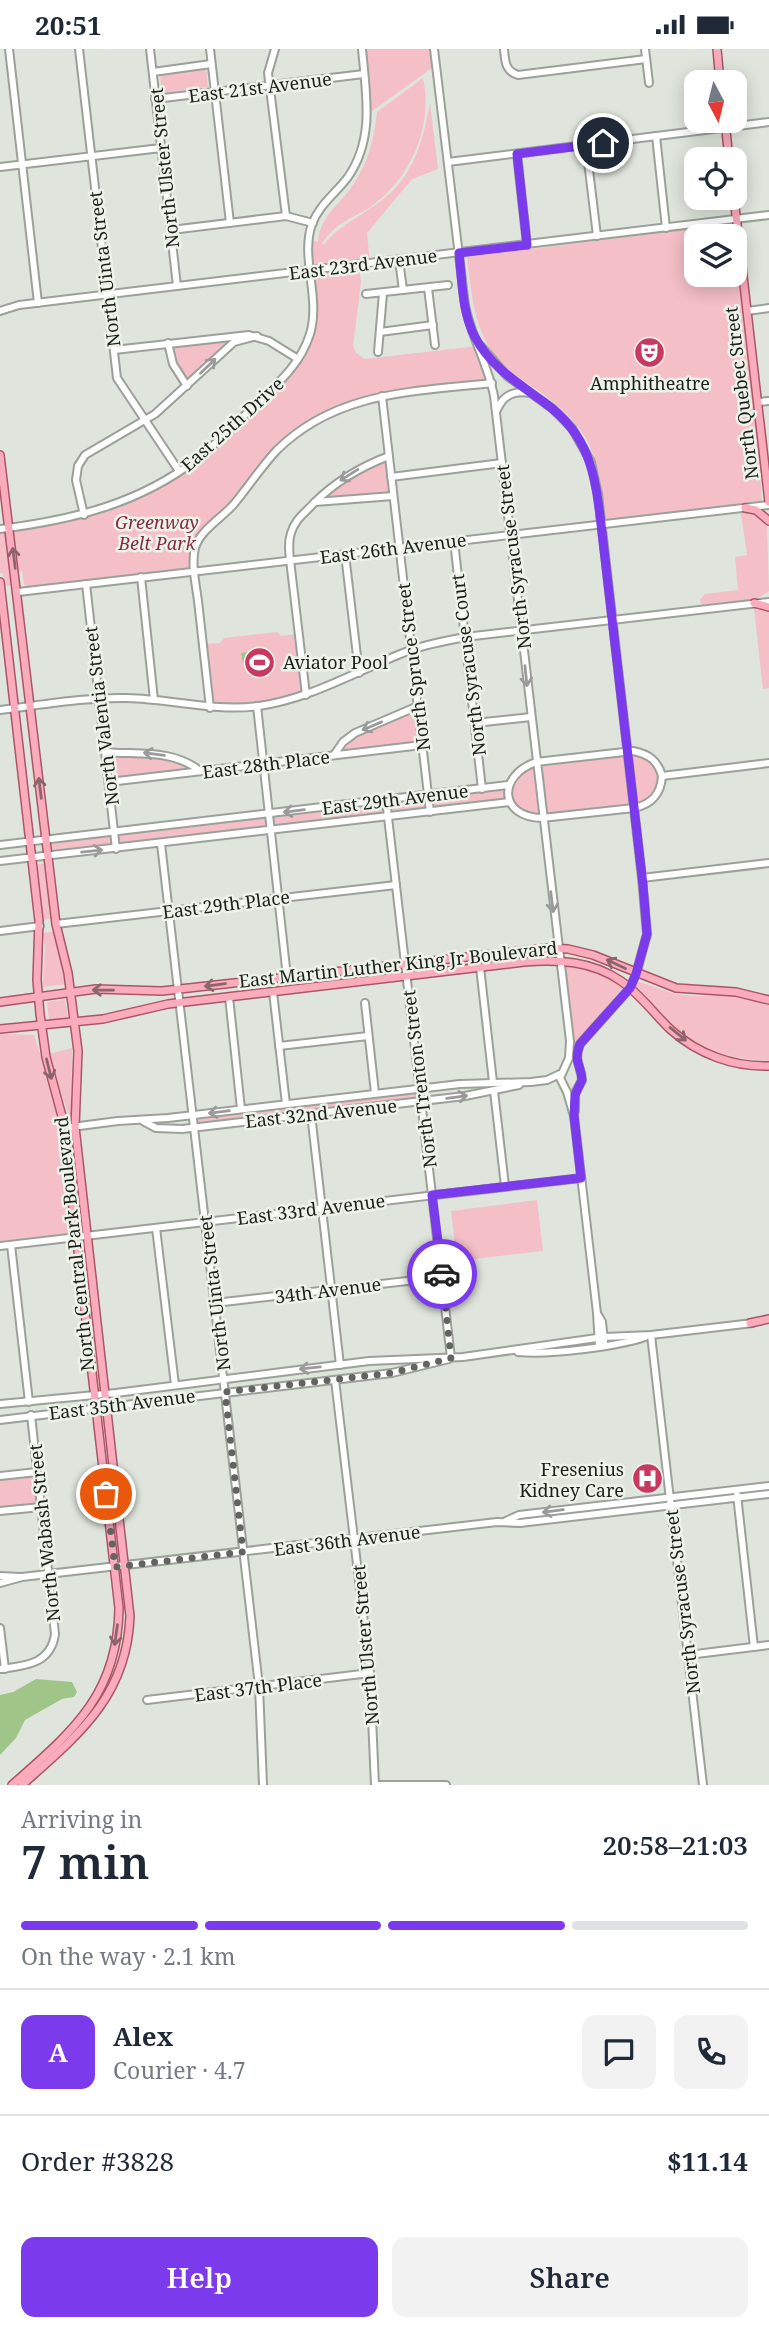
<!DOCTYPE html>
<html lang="en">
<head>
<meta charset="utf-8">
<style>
  :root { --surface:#fff; --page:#f2f2f3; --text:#1f2937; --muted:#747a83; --line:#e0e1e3; --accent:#7c3aed }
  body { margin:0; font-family:"Noto Serif",serif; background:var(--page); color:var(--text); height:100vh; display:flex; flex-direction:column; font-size:26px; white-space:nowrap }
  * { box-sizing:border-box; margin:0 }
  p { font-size:23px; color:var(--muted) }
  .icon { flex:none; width:38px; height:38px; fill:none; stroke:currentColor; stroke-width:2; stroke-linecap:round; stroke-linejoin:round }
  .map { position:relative; height:1736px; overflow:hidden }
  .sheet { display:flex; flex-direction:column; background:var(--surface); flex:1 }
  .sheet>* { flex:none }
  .needle { width:46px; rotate:173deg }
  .tools { position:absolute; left:684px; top:21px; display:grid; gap:14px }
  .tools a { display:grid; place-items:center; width:63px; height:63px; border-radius:14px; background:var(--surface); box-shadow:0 4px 18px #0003; font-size:35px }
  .pin { position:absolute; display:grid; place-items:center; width:60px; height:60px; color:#fff; margin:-30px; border:4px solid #fff; border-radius:50%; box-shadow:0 2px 7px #0007 }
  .courier { position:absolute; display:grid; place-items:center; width:70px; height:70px; margin:-35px; border:5px solid #7c3aed; border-radius:50%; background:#fff; color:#222; box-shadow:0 2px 9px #0007 }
  .summary em { font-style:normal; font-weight:600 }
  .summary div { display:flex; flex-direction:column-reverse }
  .summary { display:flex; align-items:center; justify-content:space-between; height:119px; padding:0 21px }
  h1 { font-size:46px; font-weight:600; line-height:52px }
  .bar { display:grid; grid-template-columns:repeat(4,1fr); gap:10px 7px; align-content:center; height:84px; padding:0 21px }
  .bar i { height:9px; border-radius:5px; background:var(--line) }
  .bar .selected { background:var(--accent) }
  .bar p { grid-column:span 4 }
  .line { display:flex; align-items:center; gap:18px; padding:0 21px; border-top:2px solid var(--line) }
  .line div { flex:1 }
  .round { display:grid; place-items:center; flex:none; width:74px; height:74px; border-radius:14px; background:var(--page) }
  .cta { display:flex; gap:14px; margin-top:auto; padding:14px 21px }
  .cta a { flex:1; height:80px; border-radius:14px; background:var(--accent); color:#fff; font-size:28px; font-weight:600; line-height:80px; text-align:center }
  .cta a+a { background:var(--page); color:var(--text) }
  .status { display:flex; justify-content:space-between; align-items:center; height:49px; padding:0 35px; background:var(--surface); direction:ltr }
  .status svg { height:19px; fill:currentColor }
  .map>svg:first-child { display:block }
  .green { fill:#f4bfc7 }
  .water { fill:#a0c588 }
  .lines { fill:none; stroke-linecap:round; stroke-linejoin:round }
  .minor-casing { stroke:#9ba198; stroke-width:10 }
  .major-casing { stroke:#aa5667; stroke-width:10 }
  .minor { stroke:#fff; stroke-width:6 }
  .major { stroke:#faabbc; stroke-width:7 }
  .oneway { stroke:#999a99 }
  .oneway2 { stroke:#8c656c }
  .done { stroke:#61645f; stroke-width:7; stroke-dasharray:0 12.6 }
  .route { stroke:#7c3aed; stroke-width:9 }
  .labels { text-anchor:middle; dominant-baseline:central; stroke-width:5; stroke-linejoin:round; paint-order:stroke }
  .street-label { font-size:18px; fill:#1d1f1c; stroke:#edf3e9 }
  .poi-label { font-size:18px; fill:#1d1f1c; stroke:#edf3e9 }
  .park-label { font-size:18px; font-style:italic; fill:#862d43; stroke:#edf3e9 }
</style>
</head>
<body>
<div class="status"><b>20:51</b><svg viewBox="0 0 49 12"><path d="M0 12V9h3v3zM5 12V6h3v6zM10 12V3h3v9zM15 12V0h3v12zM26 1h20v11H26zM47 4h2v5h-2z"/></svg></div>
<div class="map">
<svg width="769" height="1736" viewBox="0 0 769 1736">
  <rect width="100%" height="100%" fill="#dfe5dc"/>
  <g class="green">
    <path d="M 362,0 L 434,0 L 436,16 L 368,65 Z"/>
    <path d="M 206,20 L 208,38 L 162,44 L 160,25 Z"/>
    <path d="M 423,29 C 434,78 410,131 369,159 C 350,170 334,175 322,195 L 324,195 C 338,179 353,171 371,159 C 411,134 422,98 430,54 L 438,120 L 412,130 L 367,184 L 370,215 L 359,216 L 361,233 L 353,297 L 356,304 L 365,310 L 478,297 L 492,334 L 382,347 L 342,358 L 285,394 L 197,494 L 195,522 L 27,538 L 24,535 L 22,522 L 12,523 L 13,536 L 4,537 L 3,525 L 0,524 L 0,480 L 55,472 L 151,439 L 209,400 L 299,310 L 312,278 L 309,191 L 318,193 C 320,168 337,158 351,139 C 368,115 374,91 377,63 Z"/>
    <path d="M 731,175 L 733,187 L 696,187 L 696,226 L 735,226 L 735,204 L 756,374 L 762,452 L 606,471 C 599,409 593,381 540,343 C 522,331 503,320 491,301 C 473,273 471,240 467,208 Z"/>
    <path d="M 226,290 L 228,294 L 187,337 L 173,315 L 168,294 Z"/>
    <path d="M 389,407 L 393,447 L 323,452 L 320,448 L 327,441 Z"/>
    <path d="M 752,463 C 760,465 765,471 767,478 L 769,542 L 757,550 L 702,556 L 700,551 L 705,545 L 738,541 L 735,508 L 747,506 L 741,464 Z"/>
    <path d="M 761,558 L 769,561 L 769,639 L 763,640 L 754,559 Z"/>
    <path d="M 277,583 L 281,587 L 298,585 L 306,646 L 285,652 L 210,659 L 203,595 L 220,594 L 224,589 Z"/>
    <path d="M 418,657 L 422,696 L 333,707 L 343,693 Z"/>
    <path d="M 627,702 L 656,713 L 662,735 L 646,755 L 529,769 L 509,753 L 48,806 L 46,791 L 507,736 L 524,717 Z"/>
    <path d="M 105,703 L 170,708 L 200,722 L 109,733 Z"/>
    <path d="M 37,815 L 44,815 L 53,869 L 42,871 Z"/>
    <path d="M 55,882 L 67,935 L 43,938 L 45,898 L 43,884 Z"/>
    <path d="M 564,917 C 584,920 608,926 622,939 L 580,991 L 577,998 L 573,998 L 565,943 Z"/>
    <path d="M 637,932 L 675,945 L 695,947 L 734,946 L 769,955 L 769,1012 C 730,1010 697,1001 668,973 C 657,962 646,949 634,937 Z"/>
    <path d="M 65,951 L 68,969 L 49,971 L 47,954 L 50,952 Z"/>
    <path d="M 0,985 L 34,986 L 58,1062 L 72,1184 L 0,1192 Z"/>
    <path d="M 72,999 L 71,1069 L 68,1065 L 49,1005 Z"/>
    <path d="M 416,1043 L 417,1050 L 197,1076 L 197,1068 Z"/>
    <path d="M 537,1151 L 543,1202 L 457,1212 L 451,1162 Z"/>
    <path d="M 34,1426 L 37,1454 L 0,1458 L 0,1430 Z"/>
  </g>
  <g class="water">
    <path d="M 259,602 L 261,612 L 266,611 L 267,618 L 260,619 L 261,625 L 254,626 L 253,613 L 243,614 L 241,604 Z"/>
    <path d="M 36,1630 L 72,1633 L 77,1643 L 74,1648 L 62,1650 L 25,1671 L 16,1689 L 0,1706 L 0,1646 L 13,1643 Z"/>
  </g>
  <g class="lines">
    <defs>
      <g id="minor">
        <path d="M 9,0 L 38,254"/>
        <path d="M 79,0 L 117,329 L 179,422"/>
        <path d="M 150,0 L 177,237"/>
        <path d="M 210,0 L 230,174"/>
        <path d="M 275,0 L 268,24 L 286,167"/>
        <path d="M 434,0 L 465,256 C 471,288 488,315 494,347 L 570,992 L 569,1009 L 560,1029 L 567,1043 L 574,1067 L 597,1264 L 599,1297"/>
        <path d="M 504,0 C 505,12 505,22 518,26 L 646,10"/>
        <path d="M 645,0 L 649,34"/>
        <path d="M 153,23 L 211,15"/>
        <path d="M 155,50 L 364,25"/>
        <path d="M 656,87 L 666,179"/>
        <path d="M 586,96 L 597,187"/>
        <path d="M 517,105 L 527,196"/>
        <path d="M 448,113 L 769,73"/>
        <path d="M 0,118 L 161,99"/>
        <path d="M 171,181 L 286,167 L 313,174"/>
        <path d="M 399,211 L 403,241"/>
        <path d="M 428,239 L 435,296"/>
        <path d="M 366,245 L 448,236"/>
        <path d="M 0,262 L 19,256 L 769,166"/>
        <path d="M 747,262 L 769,259"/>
        <path d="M 380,283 L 433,276"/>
        <path d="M 168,294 L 173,315 L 187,337"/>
        <path d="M 481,297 L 507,327 L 553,360 L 572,379 L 591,413 L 598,445 L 642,829 L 647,885 L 636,925 L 630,939 L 580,995 C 573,1013 581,1015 582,1031 L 575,1044 L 575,1062"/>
        <path d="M 114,301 L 249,286 L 269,292 L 298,310"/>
        <path d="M 378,303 L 383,244"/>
        <path d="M 382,347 L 430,763"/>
        <path d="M 758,353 L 769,352"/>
        <path d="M 497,361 C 503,346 514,341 530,344"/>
        <path d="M 391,428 L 502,414"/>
        <path d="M 315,453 L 393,447"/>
        <path d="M 84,466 L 76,431 L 78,417 L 85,406 L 155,365 L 234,293 L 257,287"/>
        <path d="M 0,480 C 72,471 139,455 197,410 C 217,394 234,377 252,359 C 275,337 300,317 310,285 C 321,248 300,209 312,175 C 319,156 336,144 348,128 C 375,89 366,45 362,0"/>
        <path d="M 454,492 L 482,740"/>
        <path d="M 345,505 L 359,624"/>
        <path d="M 141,528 L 154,651"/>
        <path d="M 86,535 L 116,800"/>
        <path d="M 18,543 L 769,456"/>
        <path d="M 306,646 L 290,511 C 289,502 288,493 291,484 C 295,470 305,464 314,454 C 336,432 360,418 389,407"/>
        <path d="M 257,657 L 287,928"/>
        <path d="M 210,659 C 206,623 202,588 198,552 C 196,536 191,515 195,499 C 200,481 222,469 234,455 C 249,437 261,418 277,401 C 337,342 413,343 492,334"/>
        <path d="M 0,661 C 42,656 85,648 127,649 C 172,650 214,663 259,657 C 313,649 358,621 408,602 C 426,595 446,592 465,588 L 769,553"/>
        <path d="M 475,674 L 531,668"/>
        <path d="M 633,702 C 649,705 658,712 662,727 C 661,745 652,755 634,759 L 542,769 C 499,768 497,727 536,713 Z"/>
        <path d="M 105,703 C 138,706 173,700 200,722"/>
        <path d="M 334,706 L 343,693 L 355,684 L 418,657"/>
        <path d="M 662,727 L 769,714"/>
        <path d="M 109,733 L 422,696"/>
        <path d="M 386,751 L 451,1309"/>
        <path d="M 161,795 L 259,1637 L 263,1736"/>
        <path d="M 0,796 L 508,736"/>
        <path d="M 0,812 L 510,753"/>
        <path d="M 642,829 L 769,814"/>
        <path d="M 56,875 L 396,836"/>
        <path d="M 0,882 L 40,877"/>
        <path d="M 480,918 L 493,1033"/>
        <path d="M 273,943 L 286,1055"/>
        <path d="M 229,948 L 241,1060"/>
        <path d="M 365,954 L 375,1044"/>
        <path d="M 279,997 L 368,987"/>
        <path d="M 494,1042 L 505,1137"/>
        <path d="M 311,1065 L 340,1316"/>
        <path d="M 143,1072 L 156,1079 L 182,1080 L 465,1047 L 519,1036"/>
        <path d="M 64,1079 L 118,1072 L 168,1069 L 460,1035 L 531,1033 L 547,1031 L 560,1025"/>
        <path d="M 156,1179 L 175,1336"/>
        <path d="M 11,1196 L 29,1353"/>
        <path d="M 0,1197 L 581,1129"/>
        <path d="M 215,1254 L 442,1228"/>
        <path d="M 598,1266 L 602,1273 L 604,1292"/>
        <path d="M 651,1286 L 703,1736"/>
        <path d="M 518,1303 C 550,1306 615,1298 645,1288"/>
        <path d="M 335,1331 L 370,1624 L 375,1736"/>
        <path d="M 0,1355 L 116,1344 L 369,1312 L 463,1308 L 604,1288 L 651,1286 L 753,1274"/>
        <path d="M 0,1371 L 392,1324 L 449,1310"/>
        <path d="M 0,1427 L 37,1423"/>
        <path d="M 737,1446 L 754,1598"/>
        <path d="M 0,1462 L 41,1458"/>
        <path d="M 506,1472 L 519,1466 L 769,1437"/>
        <path d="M 0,1527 L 20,1528"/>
        <path d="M 0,1534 L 22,1528 L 497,1473 L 520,1474 L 769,1445"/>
        <path d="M 0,1579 L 5,1620"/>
        <path d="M 688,1606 L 769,1596"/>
        <path d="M 0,1620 C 25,1617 51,1615 55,1585 L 31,1366"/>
        <path d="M 147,1651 L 370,1624"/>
        <path d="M 376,1736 L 446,1736"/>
      </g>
      <g id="major">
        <path d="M 717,0 L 720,33"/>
        <path d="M 725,72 L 729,110"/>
        <path d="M 734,149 L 769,453"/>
        <path d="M 0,406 L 56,875 L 68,924 L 78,1002 L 75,1078 L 130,1567 C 127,1648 78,1686 22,1736"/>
        <path d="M 745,459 L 756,461 L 769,472"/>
        <path d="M 0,533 L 39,872 L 37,931 L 40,965 L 46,1008 L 63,1071 L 119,1559 C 118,1646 72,1683 12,1736"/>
        <path d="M 754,554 L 769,558"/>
        <path d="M 0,953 L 96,940 L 162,942 L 548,899 L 568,900 L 593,906 L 676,939 L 736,943 L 769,951"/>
        <path d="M 0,980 L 103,970 L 168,955 L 524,913 C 558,910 592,912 621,932 C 641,946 654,965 671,981 C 698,1005 733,1018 769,1017"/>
        <path d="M 750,1274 L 769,1270"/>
      </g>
    </defs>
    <use href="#minor" class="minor-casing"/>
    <use href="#major" class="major-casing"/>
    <use href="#minor" class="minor"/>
    <use href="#major" class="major"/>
  </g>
  <defs><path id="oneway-shaft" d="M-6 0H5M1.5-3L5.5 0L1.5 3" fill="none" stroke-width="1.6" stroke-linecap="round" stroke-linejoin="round" transform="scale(1.75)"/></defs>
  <g class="oneway">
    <use href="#oneway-shaft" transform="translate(208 317) rotate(-44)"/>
    <use href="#oneway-shaft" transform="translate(349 426) rotate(148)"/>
    <use href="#oneway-shaft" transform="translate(526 627) rotate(84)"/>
    <use href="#oneway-shaft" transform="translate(372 677) rotate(157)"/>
    <use href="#oneway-shaft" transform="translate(154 705) rotate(-172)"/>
    <use href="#oneway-shaft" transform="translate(294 762) rotate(173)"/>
    <use href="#oneway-shaft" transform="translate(92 802) rotate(-6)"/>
    <use href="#oneway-shaft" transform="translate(552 853) rotate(83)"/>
    <use href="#oneway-shaft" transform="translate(457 1048) rotate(-8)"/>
    <use href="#oneway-shaft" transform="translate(219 1063) rotate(173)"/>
    <use href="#oneway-shaft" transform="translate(310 1319) rotate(174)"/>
    <use href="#oneway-shaft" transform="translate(553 1462) rotate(173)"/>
  </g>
  <g class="oneway2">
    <use href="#oneway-shaft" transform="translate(14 509) rotate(-97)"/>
    <use href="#oneway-shaft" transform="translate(40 739) rotate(-97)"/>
    <use href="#oneway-shaft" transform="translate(616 915) rotate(-155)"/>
    <use href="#oneway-shaft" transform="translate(215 936) rotate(173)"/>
    <use href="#oneway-shaft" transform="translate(103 941) rotate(-179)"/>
    <use href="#oneway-shaft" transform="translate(678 985) rotate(39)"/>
    <use href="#oneway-shaft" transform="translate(49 1020) rotate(76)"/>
    <use href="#oneway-shaft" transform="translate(116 1586) rotate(98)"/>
  </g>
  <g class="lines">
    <path class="done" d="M 106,1445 L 115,1518 L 243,1503 L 225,1343 L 392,1324 L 451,1309 L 442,1225"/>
    <path class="route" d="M 442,1225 L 432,1146 L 581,1129 L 574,1067 L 575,1046 L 582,1031 C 581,1015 573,1013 580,995 L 630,939 L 636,925 L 647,885 L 643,836 L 601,475 C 595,424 589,386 545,354 C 519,335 490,317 475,288 C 462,264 462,231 459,204 L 527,196 L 517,105 L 603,94"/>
  </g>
  <defs>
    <symbol id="theatre-disc" viewBox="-11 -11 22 22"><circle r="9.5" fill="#c73961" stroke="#edf3e9"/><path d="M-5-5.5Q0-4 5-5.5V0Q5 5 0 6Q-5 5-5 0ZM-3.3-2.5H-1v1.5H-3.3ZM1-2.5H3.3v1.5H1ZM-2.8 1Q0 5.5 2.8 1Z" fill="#fff"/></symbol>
    <symbol id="stadium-disc" viewBox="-11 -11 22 22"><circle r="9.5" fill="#c73961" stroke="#edf3e9"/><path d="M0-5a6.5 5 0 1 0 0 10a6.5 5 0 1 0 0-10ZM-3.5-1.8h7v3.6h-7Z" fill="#fff"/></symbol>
    <symbol id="hospital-disc" viewBox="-11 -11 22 22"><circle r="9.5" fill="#c73961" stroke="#edf3e9"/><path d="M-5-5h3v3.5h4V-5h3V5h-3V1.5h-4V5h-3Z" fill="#fff"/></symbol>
  </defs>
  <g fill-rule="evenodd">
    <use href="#theatre-disc" x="632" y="286" width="35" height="35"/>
    <use href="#stadium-disc" x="242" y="596" width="35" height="35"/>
    <use href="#hospital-disc" x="630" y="1412" width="35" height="35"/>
  </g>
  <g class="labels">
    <g class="street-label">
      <text transform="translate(260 38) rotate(-7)">East 21st Avenue</text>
      <text transform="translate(164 119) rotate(-96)">North Ulster Street</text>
      <text transform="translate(363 215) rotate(-7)">East 23rd Avenue</text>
      <text transform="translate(104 220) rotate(-97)">North Uinta Street</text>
      <text transform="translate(741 344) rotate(-97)">North Quebec Street</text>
      <text transform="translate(232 375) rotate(-42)">East 25th Drive</text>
      <text transform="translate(393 499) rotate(-7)">East 26th Avenue</text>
      <text transform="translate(513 508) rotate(-97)">North Syracuse Street</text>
      <text transform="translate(468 616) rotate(-97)">North Syracuse Court</text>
      <text transform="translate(413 618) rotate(-97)">North Spruce Street</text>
      <text transform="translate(101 667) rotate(-97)">North Valentia Street</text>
      <text transform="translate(266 715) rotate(-7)">East 28th Place</text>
      <text transform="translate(395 750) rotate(-7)">East 29th Avenue</text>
      <text transform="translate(226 855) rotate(-7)">East 29th Place</text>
      <text transform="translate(398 915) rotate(-6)">East Martin Luther King Jr Boulevard</text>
      <text transform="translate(419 1030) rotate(-97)">North Trenton Street</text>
      <text transform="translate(321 1064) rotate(-6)">East 32nd Avenue</text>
      <text transform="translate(311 1160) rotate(-7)">East 33rd Avenue</text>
      <text transform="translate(74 1195) rotate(-96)">North Central Park Boulevard</text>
      <text transform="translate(328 1241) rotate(-7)">34th Avenue</text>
      <text transform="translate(214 1244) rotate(-97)">North Uinta Street</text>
      <text transform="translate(122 1355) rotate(-7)">East 35th Avenue</text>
      <text transform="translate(44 1484) rotate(-96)">North Wabash Street</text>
      <text transform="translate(347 1491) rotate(-7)">East 36th Avenue</text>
      <text transform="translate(682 1553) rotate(-97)">North Syracuse Street</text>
      <text transform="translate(365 1596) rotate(-95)">North Ulster Street</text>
      <text transform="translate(258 1638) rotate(-7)">East 37th Place</text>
    </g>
    <g class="poi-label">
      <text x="650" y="334">Amphitheatre</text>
      <text x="283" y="613" text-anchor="start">Aviator Pool</text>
      <text x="624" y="1420" text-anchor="end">Fresenius<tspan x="624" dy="21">Kidney Care</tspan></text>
    </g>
    <g class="park-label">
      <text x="157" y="473">Greenway<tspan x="157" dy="21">Belt Park</tspan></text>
    </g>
  </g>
</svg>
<div class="tools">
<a><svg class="needle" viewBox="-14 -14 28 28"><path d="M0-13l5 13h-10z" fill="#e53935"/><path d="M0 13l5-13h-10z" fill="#747a83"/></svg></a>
<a><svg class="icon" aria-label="locate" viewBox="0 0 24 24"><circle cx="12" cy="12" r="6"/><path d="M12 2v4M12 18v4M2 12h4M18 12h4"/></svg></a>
<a><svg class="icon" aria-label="layers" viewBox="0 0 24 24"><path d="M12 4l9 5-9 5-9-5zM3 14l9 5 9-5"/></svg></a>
</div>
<div class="pin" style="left:106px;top:1445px;background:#ea580c"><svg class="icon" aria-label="bag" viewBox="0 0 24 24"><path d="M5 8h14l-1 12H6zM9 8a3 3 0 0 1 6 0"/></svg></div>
<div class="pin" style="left:603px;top:94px;background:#1f2937"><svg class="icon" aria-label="home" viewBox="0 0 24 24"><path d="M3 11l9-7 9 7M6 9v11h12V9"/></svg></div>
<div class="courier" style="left:442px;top:1225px"><svg class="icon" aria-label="car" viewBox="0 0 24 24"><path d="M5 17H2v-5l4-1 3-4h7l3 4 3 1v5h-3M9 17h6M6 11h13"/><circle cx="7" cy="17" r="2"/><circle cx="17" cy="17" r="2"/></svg></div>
</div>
<section class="sheet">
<div class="summary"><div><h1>7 min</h1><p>Arriving in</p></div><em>20:58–21:03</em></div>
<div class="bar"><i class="selected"></i><i class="selected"></i><i class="selected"></i><i></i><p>On the way · 2.1 km</p></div>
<div class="line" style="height:126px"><b class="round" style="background:var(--accent);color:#fff">A</b><div><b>Alex</b><p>Courier · 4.7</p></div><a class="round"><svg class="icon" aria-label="chat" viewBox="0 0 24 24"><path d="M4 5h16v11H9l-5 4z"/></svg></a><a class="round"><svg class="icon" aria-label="phone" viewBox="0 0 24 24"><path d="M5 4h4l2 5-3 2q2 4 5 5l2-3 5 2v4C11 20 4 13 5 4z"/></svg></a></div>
<div class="line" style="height:91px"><div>Order #3828</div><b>$11.14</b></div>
<div class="cta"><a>Help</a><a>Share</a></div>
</section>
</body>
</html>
